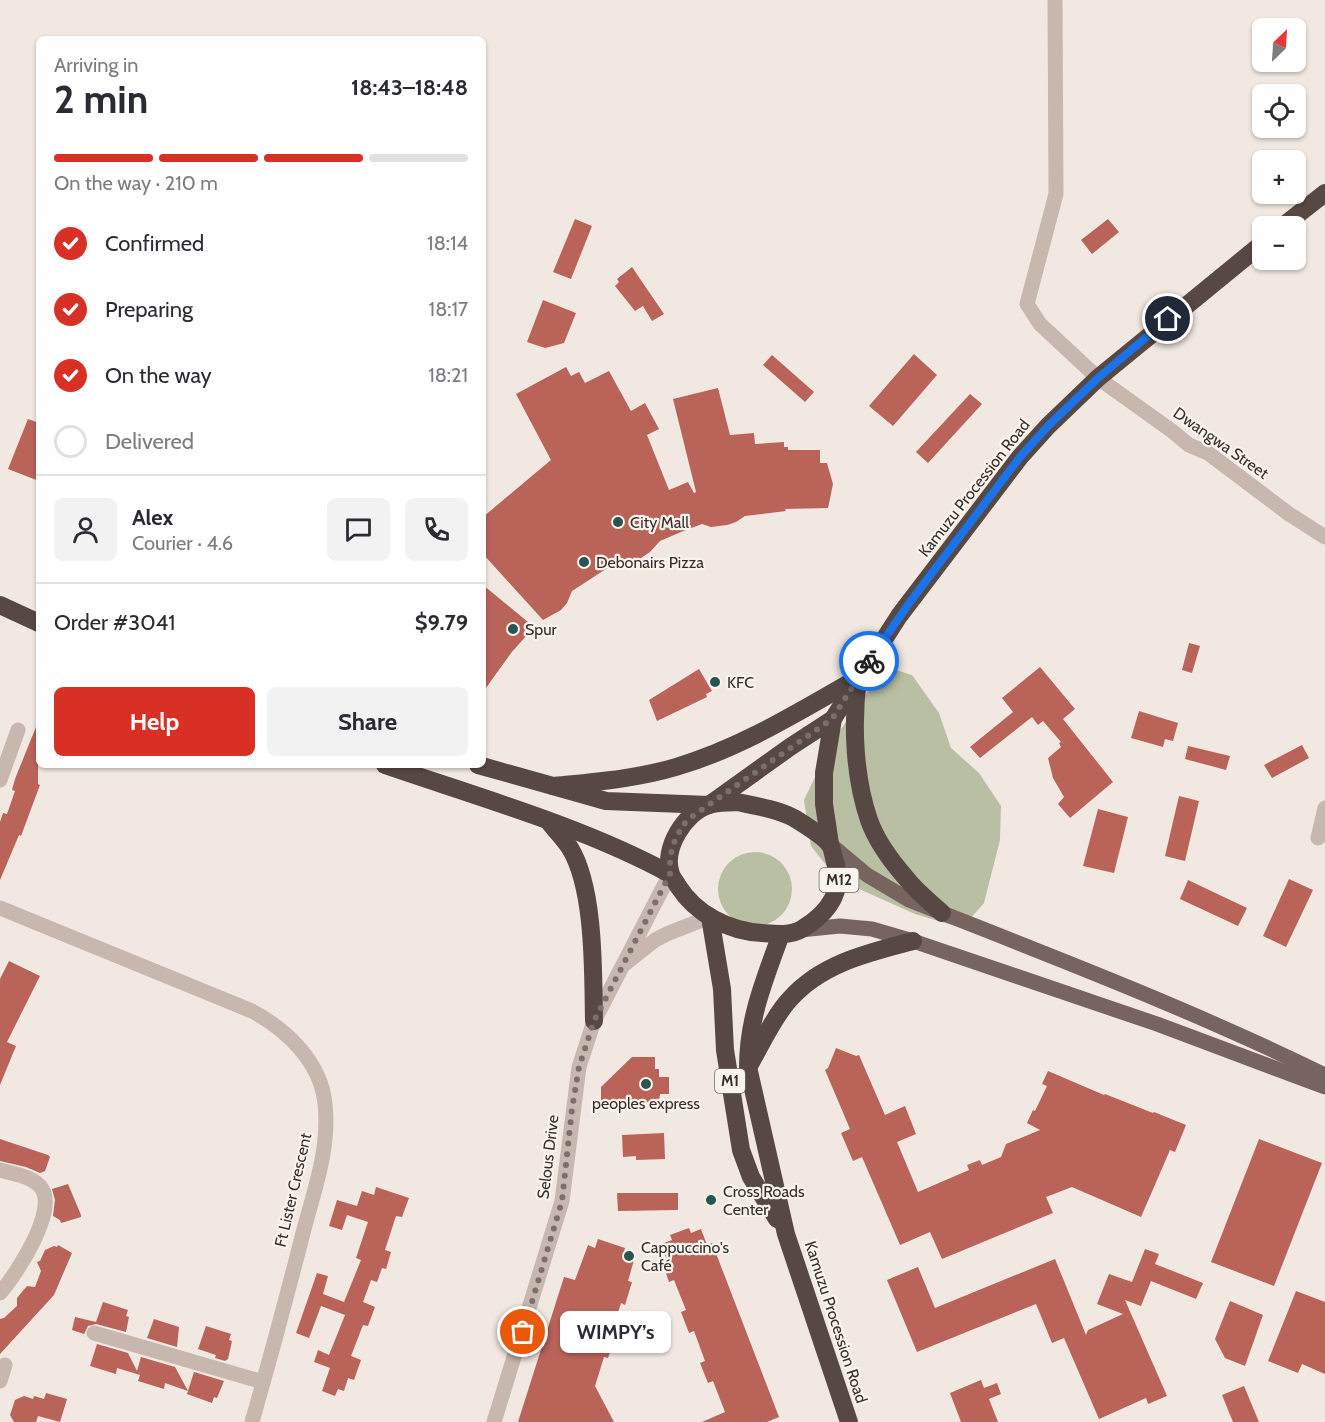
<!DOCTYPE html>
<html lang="en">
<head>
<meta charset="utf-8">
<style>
  :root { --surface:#fff; --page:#f2f2f3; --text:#2b2b33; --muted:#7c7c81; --line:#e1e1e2; --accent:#d93025 }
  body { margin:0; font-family:Cabin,sans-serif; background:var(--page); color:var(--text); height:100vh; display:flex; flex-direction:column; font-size:22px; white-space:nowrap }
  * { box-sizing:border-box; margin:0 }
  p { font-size:20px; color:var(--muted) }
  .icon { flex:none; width:33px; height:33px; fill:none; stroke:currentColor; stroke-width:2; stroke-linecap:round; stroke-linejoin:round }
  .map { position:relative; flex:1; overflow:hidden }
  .sheet { position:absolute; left:36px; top:36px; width:450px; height:732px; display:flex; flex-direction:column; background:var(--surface); border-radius:9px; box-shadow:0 2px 4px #0004 }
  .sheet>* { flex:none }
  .needle { width:39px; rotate:25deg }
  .controls { position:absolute; left:1252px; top:18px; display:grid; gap:12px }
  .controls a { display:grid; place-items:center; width:54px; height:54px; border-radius:9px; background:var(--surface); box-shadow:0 2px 4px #0004; font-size:30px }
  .pin { position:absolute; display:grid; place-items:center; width:51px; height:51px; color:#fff; margin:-26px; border:3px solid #fff; border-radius:50%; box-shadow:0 2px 6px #0007 }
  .courier { position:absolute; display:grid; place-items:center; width:60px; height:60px; margin:-30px; border:4px solid #1a73e8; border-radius:50%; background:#fff; color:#222; box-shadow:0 2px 8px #0007 }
  .bubble { position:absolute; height:42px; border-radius:9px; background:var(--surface); box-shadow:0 2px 4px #0004; font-size:20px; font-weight:700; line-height:42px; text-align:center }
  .headline em { font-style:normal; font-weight:700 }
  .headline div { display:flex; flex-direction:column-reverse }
  .headline { display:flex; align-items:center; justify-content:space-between; height:102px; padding:0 18px }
  h1 { font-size:39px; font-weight:700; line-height:45px }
  .bar { display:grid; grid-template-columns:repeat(4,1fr); gap:9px 6px; align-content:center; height:72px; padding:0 18px }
  .bar i { height:8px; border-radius:4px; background:var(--line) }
  .bar .current { background:var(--accent) }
  .bar p { grid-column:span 4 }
  .line { display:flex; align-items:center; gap:15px; padding:0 18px; border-top:2px solid var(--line) }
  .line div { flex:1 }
  .round { display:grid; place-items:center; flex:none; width:63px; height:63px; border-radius:9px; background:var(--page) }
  ol { padding:0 18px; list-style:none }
  li { display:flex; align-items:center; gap:18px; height:66px }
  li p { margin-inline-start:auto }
  li .icon { padding:6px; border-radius:50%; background:var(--accent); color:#fff; stroke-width:4 }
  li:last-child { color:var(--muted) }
  li i { width:33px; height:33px; border:3px solid var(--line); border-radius:50% }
  .action { display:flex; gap:12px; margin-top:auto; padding:12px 18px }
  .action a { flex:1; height:69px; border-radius:9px; background:var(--accent); color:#fff; font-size:24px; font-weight:700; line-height:69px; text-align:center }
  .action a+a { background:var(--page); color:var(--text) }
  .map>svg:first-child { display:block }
  .green { fill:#b9bfa3 }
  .building { fill:#b96359 }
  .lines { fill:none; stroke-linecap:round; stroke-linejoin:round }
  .minor { stroke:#c8b7af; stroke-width:15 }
  .major { stroke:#78645f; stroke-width:15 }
  .highway { stroke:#584844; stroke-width:18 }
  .done { stroke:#796f6c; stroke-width:6; stroke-dasharray:0 10.8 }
  .route { stroke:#1a73e8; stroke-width:8 }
  .poi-dot { fill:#265552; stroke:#f9f3ee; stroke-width:2 }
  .labels { text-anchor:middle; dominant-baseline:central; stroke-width:4.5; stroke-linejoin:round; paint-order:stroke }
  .shield { fill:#f9f3ee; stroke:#726966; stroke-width:1.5 }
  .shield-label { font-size:15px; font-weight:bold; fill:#382e2c }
  .street-label { font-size:16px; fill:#382e2c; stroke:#f9f3ee }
  .poi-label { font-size:16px; fill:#382e2c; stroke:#f9f3ee; text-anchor:start }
</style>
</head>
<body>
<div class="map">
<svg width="1325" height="1422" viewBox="0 0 1325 1422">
  <rect width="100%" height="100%" fill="#f1e8e2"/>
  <g class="green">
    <path d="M 886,667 L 912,675 L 939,713 L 951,748 L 979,773 L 1001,806 L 1000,840 L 984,903 L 962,928 L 915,914 L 837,879 L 811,846 L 804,800 L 833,740 Z"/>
    <circle cx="755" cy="889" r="37"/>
  </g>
  <g class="building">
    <path d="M 575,219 L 592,226 L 571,279 L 553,272 Z"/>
    <path d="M 1108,219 L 1119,232 L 1092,254 L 1081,240 Z"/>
    <path d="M 632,267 L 664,314 L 652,321 L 643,306 L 635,311 L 615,286 L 619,282 L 617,279 Z"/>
    <path d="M 543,300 L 576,313 L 564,343 L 545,348 L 527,342 Z"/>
    <path d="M 914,354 L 937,375 L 893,426 L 869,406 Z"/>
    <path d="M 772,355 L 814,392 L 805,402 L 763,365 Z"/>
    <path d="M 566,367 L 571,376 L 579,372 L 585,383 L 609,371 L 631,411 L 645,403 L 659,429 L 647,435 L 669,490 L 688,482 L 694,493 L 696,492 L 673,399 L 718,388 L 730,435 L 754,433 L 755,444 L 784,442 L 784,447 L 788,447 L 788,450 L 820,450 L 820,463 L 827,463 L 833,484 L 828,508 L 785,509 L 786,511 L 745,516 L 736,522 L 727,525 L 711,527 L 702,524 L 681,532 L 660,541 L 650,552 L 638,560 L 624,565 L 609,567 L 572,591 L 567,603 L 561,610 L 543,620 L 483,554 L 483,517 L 551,460 L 516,394 Z"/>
    <path d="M 970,394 L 982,404 L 928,463 L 916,452 Z"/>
    <path d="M 28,419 L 39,423 L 39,481 L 8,469 Z"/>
    <path d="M 483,585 L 534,627 L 511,653 L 483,692 Z"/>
    <path d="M 1189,643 L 1200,646 L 1192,673 L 1182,670 Z"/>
    <path d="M 1040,667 L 1075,709 L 1063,719 L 1113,782 L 1070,818 L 1058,804 L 1064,797 L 1053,778 L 1048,758 L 1061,747 L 1059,743 L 1061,742 L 1043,721 L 1038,725 L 1032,717 L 980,758 L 970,747 L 1013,712 L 1002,698 Z"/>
    <path d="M 699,669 L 712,691 L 706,694 L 707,697 L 657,721 L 649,700 Z"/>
    <path d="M 1139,711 L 1178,723 L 1173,741 L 1165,739 L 1163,747 L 1131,738 Z"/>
    <path d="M 38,722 L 38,784 L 40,785 L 21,836 L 19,835 L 0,880 L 0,822 L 3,813 L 7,814 L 15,791 L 12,790 L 15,779 Z"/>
    <path d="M 1302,745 L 1309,758 L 1272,778 L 1264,765 Z"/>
    <path d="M 1188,746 L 1230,756 L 1226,770 L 1185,759 Z"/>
    <path d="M 1179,796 L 1199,801 L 1185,861 L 1165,856 Z"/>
    <path d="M 1098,809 L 1128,817 L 1114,873 L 1083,866 Z"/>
    <path d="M 1289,879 L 1313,890 L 1286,947 L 1263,936 Z"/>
    <path d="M 1188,880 L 1247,908 L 1238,926 L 1180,899 Z"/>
    <path d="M 9,961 L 40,976 L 7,1042 L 16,1046 L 0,1085 L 0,979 Z"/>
    <path d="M 836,1048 L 856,1056 L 859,1055 L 885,1115 L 905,1106 L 916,1134 L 897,1142 L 918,1192 L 969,1170 L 967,1165 L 980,1160 L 982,1165 L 1001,1157 L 1006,1144 L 1040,1130 L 1027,1123 L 1033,1110 L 1035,1111 L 1047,1086 L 1042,1084 L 1048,1071 L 1104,1095 L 1105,1094 L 1153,1113 L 1154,1112 L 1186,1125 L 1175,1152 L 1170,1150 L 1141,1217 L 1072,1187 L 1046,1197 L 1053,1213 L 942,1259 L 930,1232 L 900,1245 L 862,1157 L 853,1161 L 841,1133 L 850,1129 L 825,1070 L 828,1068 Z"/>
    <path d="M 632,1057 L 655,1057 L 655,1069 L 659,1069 L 659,1077 L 669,1077 L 669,1094 L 660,1094 L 659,1102 L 617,1102 L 616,1109 L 601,1109 L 601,1087 Z"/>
    <path d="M 664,1133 L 665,1159 L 636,1160 L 636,1156 L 623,1157 L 622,1135 Z"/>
    <path d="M 0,1139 L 48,1155 L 50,1157 L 45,1171 L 40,1173 L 26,1167 L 0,1161 Z"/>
    <path d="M 1259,1139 L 1322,1163 L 1274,1286 L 1211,1262 Z"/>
    <path d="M 68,1184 L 81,1215 L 81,1217 L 61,1223 L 60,1220 L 53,1216 L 55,1200 L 52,1189 Z"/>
    <path d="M 376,1187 L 409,1198 L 402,1217 L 396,1216 L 385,1250 L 391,1252 L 386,1269 L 382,1268 L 377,1282 L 371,1280 L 363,1302 L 375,1307 L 368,1326 L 363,1325 L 351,1356 L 361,1360 L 354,1380 L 348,1378 L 344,1391 L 338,1389 L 335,1396 L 322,1391 L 330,1368 L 314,1362 L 318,1350 L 329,1355 L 345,1315 L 321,1306 L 309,1338 L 296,1333 L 317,1273 L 328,1276 L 323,1294 L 344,1302 L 361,1260 L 356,1258 L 368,1222 L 347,1215 L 342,1230 L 329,1226 L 337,1200 L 357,1206 L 362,1191 L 374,1195 Z"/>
    <path d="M 617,1193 L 678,1193 L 678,1210 L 618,1211 Z"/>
    <path d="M 689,1228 L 691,1233 L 701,1229 L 707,1245 L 712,1243 L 779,1417 L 767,1422 L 702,1422 L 725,1412 L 713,1381 L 708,1383 L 700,1363 L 705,1361 L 694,1331 L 689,1333 L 681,1312 L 686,1310 L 674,1280 L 669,1282 L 662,1262 L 667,1260 L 661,1244 L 672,1240 L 670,1235 Z"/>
    <path d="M 598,1239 L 625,1248 L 623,1256 L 634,1260 L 628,1281 L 632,1282 L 625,1305 L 621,1303 L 612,1333 L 616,1334 L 608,1358 L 604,1357 L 595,1386 L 614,1422 L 518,1422 L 564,1277 L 575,1280 L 588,1245 L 595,1248 Z"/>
    <path d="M 58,1245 L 72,1253 L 54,1295 L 0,1354 L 0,1319 L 4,1318 L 17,1306 L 17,1298 L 27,1286 L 35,1287 L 41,1271 L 37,1262 L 40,1261 L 45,1250 L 54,1246 L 57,1247 Z"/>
    <path d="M 1145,1249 L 1159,1254 L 1155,1264 L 1203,1283 L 1196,1299 L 1151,1281 L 1141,1306 L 1125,1300 L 1167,1396 L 1148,1404 L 1146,1398 L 1099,1419 L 1064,1338 L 1052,1343 L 1036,1304 L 917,1352 L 887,1280 L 918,1267 L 935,1308 L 1055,1259 L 1086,1335 L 1088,1330 L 1123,1314 L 1097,1304 L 1109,1274 L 1132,1282 Z"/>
    <path d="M 1296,1291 L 1325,1302 L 1325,1374 L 1302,1364 L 1298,1373 L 1268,1361 Z"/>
    <path d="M 1230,1301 L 1263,1315 L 1245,1366 L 1225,1358 L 1215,1339 Z"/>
    <path d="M 103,1302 L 128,1310 L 126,1316 L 129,1317 L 126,1332 L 96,1324 L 88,1326 L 84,1334 L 72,1330 L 75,1317 L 96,1322 Z"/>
    <path d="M 154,1319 L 179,1327 L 177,1347 L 147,1338 Z"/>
    <path d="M 206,1326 L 231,1334 L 229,1340 L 232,1341 L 228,1359 L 225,1361 L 215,1358 L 216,1355 L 198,1349 Z"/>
    <path d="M 97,1344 L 128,1353 L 137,1371 L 141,1357 L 175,1367 L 188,1391 L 165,1383 L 164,1389 L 138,1381 L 140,1375 L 117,1368 L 116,1374 L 90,1366 Z"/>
    <path d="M 194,1372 L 224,1381 L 217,1398 L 214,1397 L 212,1403 L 187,1394 Z"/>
    <path d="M 981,1380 L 984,1388 L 997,1383 L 1001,1394 L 989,1399 L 998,1422 L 961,1422 L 950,1393 Z"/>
    <path d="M 1244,1386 L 1259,1422 L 1233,1422 L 1222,1395 Z"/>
    <path d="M 46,1393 L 67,1399 L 60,1422 L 38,1416 L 36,1422 L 14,1422 L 10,1415 L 15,1400 L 24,1396 L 33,1399 L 34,1396 L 44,1399 Z"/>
  </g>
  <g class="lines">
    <g class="minor">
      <path d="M 1055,0 L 1056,194 L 1027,304 L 1040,324 L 1098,378 L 1172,431 L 1189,445 L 1208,453 L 1289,514 L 1325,537"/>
      <path d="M 0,780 L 18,730"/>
      <path d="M 1318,838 L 1325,808"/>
      <path d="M 0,908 L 252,1011 C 287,1030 321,1062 325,1104 C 330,1148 314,1191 303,1233 C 287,1296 270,1359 252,1422"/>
      <path d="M 625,964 L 655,940 L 669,933 L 710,917"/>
      <path d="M 0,1170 C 13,1174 34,1176 42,1189 C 57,1212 16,1275 0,1293"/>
      <path d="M 94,1333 L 263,1382"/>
      <path d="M 0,1381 L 5,1365"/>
      <path d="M 494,1422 L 562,1201 L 579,1067 L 594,1021 L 670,874"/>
    </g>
    <g class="major">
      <path d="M 830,844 L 867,875 L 909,900 C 1049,955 1190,1009 1325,1075"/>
      <path d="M 800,930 L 840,926 L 872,929 L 913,941 L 1157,1024 L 1325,1087"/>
    </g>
    <g class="highway">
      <path d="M 1283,226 L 1325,193"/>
      <path d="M 0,605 L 39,623"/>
      <path d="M 385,765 C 478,797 584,827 670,874"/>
      <path d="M 478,765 L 606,801 L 709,805 L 790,747 L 833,719"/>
      <path d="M 553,786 C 594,782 636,779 676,767 C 741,748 800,711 858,678 C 852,723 854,776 869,820 C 876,840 892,862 906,878 C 916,891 930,902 942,913"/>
      <path d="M 737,802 C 756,806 776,809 794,818 C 802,823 825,837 830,845 C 832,848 833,854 834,858 C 845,890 830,912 802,929 C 790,936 775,934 762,933 C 728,931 696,914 678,886 C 676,882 672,878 671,874 C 662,849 685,812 709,805 C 717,802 728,803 737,802 Z"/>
      <path d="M 550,823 C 556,831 564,839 570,848 C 595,889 593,973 594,1021"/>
      <path d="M 830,844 L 824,804 L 824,773 L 833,719 L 899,616 L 1020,457 L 1048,426 L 1098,378 L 1263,243"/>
      <path d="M 710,917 L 722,989 L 725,1050 L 741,1150 L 751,1177 L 777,1219"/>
      <path d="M 781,934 C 765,979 748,1018 748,1067 L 786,1234 L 849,1422"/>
      <path d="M 749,1066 C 761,1045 774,1016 790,999 C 822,963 868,953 913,941"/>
    </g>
  </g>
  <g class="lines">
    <path class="done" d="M 523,1332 L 562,1201 L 572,1109 L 579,1067 L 594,1021 L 670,874 C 669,851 674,838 687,820 L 832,719 L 869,661"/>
    <path class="route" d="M 869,661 L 910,602 L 1020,457 L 1048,426 L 1098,378 L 1168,319"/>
  </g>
  <g class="poi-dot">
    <circle cx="618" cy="522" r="6"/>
    <circle cx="584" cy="562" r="6"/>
    <circle cx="513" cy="629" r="6"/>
    <circle cx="715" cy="682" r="6"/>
    <circle cx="646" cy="1084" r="6"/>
    <circle cx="711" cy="1200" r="6"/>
    <circle cx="629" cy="1256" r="6"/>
  </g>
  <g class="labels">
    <g class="shield">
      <rect x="819.5" y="868" width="39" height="24" rx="4.5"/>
      <rect x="715" y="1069" width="30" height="24" rx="4.5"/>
    </g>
    <g class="shield-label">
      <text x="839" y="880">M12</text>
      <text x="730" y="1081">M1</text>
    </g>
    <g class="street-label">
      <text transform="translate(1221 443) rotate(35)">Dwangwa Street</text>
      <text transform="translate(974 488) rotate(-52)">Kamuzu Procession Road</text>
      <text transform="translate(548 1157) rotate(-83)">Selous Drive</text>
      <text transform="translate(293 1190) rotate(-77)">Ft Lister Crescent</text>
      <text transform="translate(836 1322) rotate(72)">Kamuzu Procession Road</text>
    </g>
    <g class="poi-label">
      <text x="630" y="522">City Mall</text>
      <text x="596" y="562">Debonairs Pizza</text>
      <text x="525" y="629">Spur</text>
      <text x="727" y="682">KFC</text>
      <text x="646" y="1103" text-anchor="middle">peoples express</text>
      <text x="723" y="1191">Cross Roads<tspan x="723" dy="18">Center</tspan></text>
      <text x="641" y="1247">Cappuccino's<tspan x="641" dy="18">Café</tspan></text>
    </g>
  </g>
</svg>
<div class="controls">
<a><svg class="needle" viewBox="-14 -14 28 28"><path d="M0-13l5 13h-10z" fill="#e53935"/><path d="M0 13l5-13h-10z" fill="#7c7c81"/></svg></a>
<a><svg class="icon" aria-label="locate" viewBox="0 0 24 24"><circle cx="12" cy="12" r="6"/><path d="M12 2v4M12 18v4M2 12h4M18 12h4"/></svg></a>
<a>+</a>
<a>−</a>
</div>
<div class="pin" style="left:523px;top:1332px;background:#ea580c"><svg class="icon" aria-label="bag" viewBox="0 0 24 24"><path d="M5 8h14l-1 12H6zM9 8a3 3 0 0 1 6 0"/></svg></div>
<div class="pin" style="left:1168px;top:319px;background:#1f2937"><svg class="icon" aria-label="home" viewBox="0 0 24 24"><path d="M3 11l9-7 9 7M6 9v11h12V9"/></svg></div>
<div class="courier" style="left:869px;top:661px"><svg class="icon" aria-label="bike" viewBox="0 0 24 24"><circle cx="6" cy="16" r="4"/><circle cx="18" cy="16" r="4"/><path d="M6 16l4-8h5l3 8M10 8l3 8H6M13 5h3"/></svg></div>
<div class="bubble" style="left:560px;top:1311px;width:111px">WIMPY’s</div>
<section class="sheet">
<div class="headline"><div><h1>2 min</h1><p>Arriving in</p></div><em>18:43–18:48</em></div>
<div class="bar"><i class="current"></i><i class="current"></i><i class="current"></i><i></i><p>On the way · 210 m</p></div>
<ol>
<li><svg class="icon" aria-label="check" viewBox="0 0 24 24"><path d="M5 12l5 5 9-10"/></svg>Confirmed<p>18:14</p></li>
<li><svg class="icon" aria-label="check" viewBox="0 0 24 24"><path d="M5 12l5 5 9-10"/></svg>Preparing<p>18:17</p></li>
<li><svg class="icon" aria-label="check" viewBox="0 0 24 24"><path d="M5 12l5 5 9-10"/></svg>On the way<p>18:21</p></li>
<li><i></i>Delivered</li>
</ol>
<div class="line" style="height:108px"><a class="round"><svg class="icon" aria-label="person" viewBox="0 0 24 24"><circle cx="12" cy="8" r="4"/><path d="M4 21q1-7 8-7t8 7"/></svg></a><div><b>Alex</b><p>Courier · 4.6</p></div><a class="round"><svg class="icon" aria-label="chat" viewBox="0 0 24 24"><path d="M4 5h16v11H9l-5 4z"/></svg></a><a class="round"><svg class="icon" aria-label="phone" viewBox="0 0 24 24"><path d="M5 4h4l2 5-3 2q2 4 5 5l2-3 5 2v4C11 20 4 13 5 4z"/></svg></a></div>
<div class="line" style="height:78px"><div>Order #3041</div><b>$9.79</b></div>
<div class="action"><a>Help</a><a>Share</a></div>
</section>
</div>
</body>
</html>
